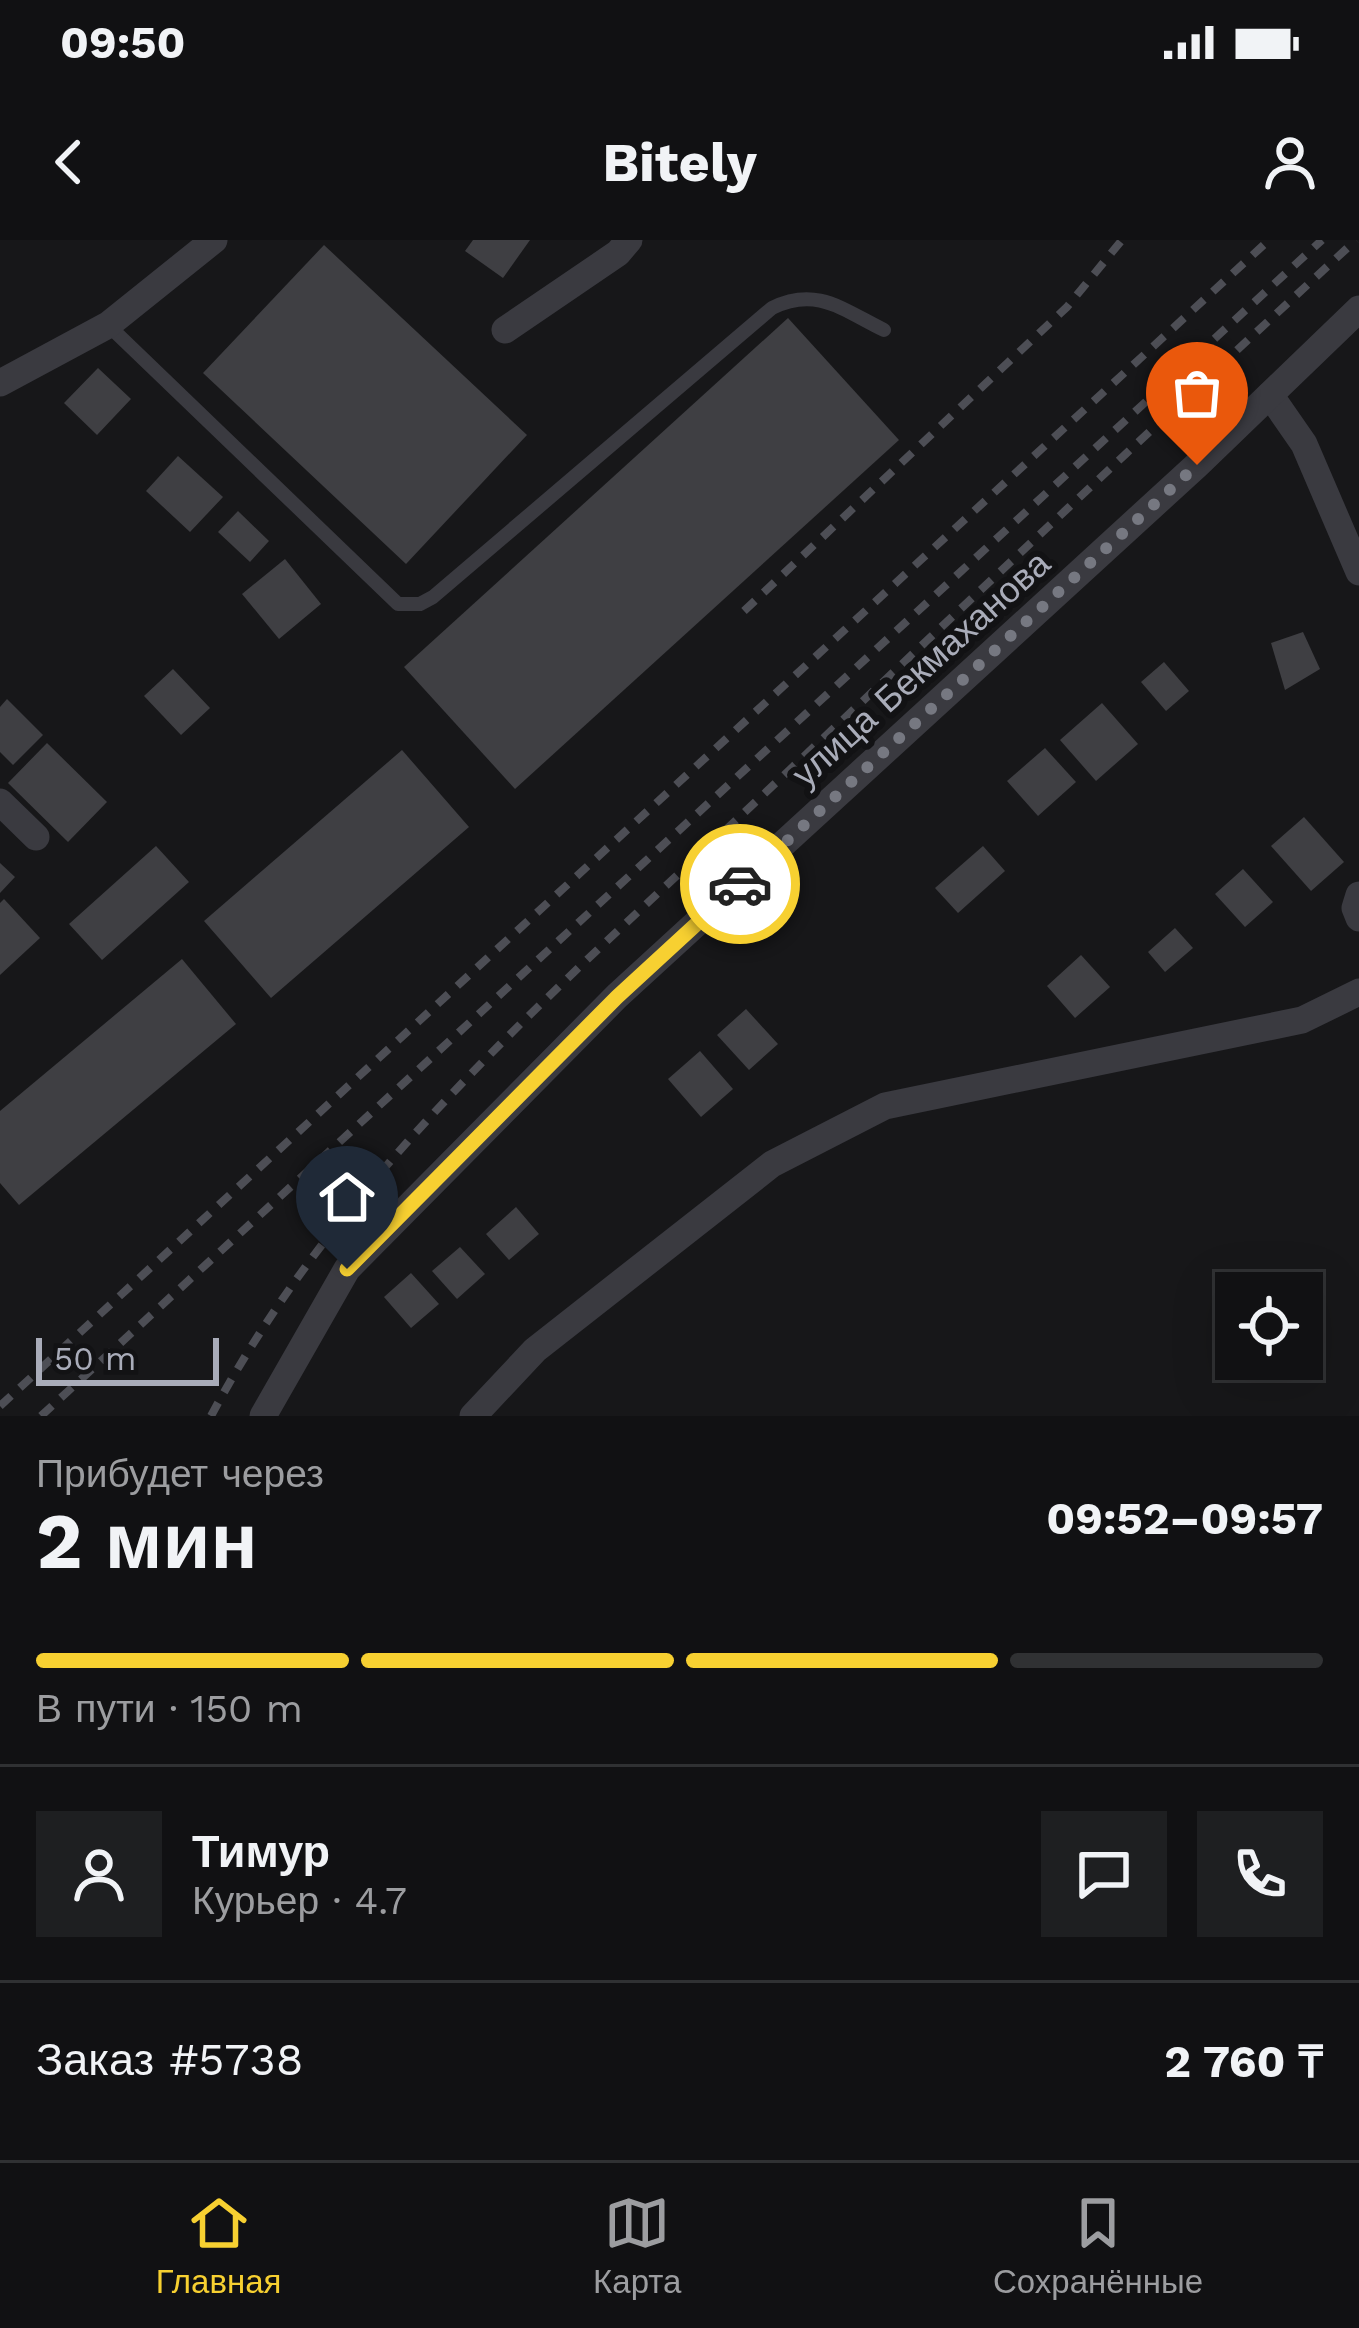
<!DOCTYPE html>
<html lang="ru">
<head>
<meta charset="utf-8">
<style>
  :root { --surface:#111113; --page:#1e1f21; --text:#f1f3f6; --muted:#9c9da0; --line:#303133; --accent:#f7d031 }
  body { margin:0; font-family:"Work Sans",sans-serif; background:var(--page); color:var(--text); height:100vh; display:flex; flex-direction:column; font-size:45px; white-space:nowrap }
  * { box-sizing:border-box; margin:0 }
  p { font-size:39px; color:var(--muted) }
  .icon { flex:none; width:66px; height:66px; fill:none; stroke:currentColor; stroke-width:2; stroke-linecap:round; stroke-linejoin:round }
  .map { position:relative; height:1176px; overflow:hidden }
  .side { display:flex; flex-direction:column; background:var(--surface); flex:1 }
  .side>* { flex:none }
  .controls { position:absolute; left:1215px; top:1032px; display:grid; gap:24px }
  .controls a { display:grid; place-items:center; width:108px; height:108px; border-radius:0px; background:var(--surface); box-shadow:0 12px 48px #0002,0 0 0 3px var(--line); font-size:60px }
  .scale { position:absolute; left:36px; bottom:30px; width:183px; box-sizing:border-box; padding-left:12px; border:6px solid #a9acb9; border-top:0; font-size:33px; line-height:42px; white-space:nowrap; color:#a9acb9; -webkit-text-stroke:9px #121214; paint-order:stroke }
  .pin { position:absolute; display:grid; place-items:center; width:102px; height:102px; color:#fff; margin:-123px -51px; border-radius:50% 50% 50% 0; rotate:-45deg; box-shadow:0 0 12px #0007 }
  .pin .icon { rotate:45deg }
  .courier { position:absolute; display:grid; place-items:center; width:120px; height:120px; margin:-60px; border:9px solid #f7d031; border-radius:50%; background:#fff; color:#222; box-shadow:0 3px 15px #0007 }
  .summary em { font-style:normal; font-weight:700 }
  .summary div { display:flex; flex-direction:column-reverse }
  .summary { display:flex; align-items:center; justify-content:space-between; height:204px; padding:0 36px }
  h1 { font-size:78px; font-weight:700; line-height:90px }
  .bar { display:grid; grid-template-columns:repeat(4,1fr); gap:18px 12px; align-content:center; height:144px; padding:0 36px }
  .bar i { height:15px; border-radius:9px; background:var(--line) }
  .bar .on { background:var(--accent) }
  .bar p { grid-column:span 4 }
  .line { display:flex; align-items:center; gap:30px; padding:0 36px; border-top:3px solid var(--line) }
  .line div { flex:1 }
  .round { display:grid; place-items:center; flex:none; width:126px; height:126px; border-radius:0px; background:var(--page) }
  .status { display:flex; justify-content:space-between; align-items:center; height:84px; padding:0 60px; background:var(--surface); direction:ltr }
  .status svg { height:33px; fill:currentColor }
  header { display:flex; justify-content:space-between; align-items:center; height:156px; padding:0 36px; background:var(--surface); font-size:54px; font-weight:700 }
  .tab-bar { display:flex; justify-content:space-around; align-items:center; height:168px; border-top:3px solid var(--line); background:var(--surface); font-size:33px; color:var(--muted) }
  .tab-bar a { display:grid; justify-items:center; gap:6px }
  .tab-bar .on { color:var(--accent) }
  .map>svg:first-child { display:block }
  .building { fill:#3f3f43 }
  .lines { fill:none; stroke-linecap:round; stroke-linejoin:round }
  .lane { stroke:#3a3a40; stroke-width:14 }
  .street { stroke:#3a3a40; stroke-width:27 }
  .rail { stroke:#4d4e55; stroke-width:8; stroke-dasharray:15 12; stroke-linecap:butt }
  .done { stroke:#767881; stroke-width:12; stroke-dasharray:0 21.6 }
  .route { stroke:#f7d031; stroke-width:15 }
  .labels { text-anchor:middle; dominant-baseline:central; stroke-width:12; stroke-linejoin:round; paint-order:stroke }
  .street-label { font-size:36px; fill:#a9acb9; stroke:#121214 }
</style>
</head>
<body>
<div class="status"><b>09:50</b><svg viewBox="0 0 49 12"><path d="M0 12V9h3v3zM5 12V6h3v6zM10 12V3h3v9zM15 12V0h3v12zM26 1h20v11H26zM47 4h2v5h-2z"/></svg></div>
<header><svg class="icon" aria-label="back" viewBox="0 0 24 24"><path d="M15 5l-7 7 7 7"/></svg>Bitely<svg class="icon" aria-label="person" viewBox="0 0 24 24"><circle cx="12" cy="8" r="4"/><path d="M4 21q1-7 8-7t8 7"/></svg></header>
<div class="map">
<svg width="1359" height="1176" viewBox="0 0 1359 1176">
  <rect width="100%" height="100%" fill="#171719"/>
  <g class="building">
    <path d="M 473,0 L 530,0 L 503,38 L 465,11 Z"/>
    <path d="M 324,5 L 527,195 L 406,324 L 203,133 Z"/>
    <path d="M 788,78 L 899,200 L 515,549 L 404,427 Z"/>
    <path d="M 98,128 L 131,159 L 97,195 L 64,163 Z"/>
    <path d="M 178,216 L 223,257 L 190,292 L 146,251 Z"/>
    <path d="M 238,271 L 269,301 L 250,322 L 218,292 Z"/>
    <path d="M 285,319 L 321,364 L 279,399 L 242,354 Z"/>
    <path d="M 1303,392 L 1320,429 L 1285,450 L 1271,403 Z"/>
    <path d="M 1164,422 L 1189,451 L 1166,471 L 1141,442 Z"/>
    <path d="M 173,429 L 210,468 L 181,495 L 144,456 Z"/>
    <path d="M 7,459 L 43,495 L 13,525 L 0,512 L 0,467 Z"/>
    <path d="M 1102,463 L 1138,504 L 1096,541 L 1060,500 Z"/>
    <path d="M 47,503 L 107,562 L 68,602 L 8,543 Z"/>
    <path d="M 1045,508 L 1076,542 L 1038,576 L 1007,541 Z"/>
    <path d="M 402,510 L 469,587 L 271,758 L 204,681 Z"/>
    <path d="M 1304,577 L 1344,622 L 1311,651 L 1271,606 Z"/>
    <path d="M 156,606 L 189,642 L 102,720 L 69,684 Z"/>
    <path d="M 983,606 L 1005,631 L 958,673 L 935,648 Z"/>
    <path d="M 0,623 L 15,637 L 0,653 Z"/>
    <path d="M 1243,629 L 1273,662 L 1245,687 L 1215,654 Z"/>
    <path d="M 4,659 L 40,698 L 0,735 L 0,663 Z"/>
    <path d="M 1175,688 L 1193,708 L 1165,732 L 1148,712 Z"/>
    <path d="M 1081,715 L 1110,747 L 1075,778 L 1047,746 Z"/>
    <path d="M 182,719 L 236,784 L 19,965 L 0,943 L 0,871 Z"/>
    <path d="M 746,769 L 778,804 L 749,830 L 717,795 Z"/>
    <path d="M 700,811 L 733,849 L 701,877 L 668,839 Z"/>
    <path d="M 516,967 L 539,994 L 509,1020 L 486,994 Z"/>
    <path d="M 460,1007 L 485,1034 L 457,1059 L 432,1031 Z"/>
    <path d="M 411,1033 L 439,1064 L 411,1088 L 384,1057 Z"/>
  </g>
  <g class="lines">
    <path class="lane" d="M 108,85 L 398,364 L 420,364 L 433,357 L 772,68 C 817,46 843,70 884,90"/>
    <g class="street">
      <path d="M 505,90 L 618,13 L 629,0"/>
      <path d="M 0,143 L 108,85 L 214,0"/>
      <path d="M 1270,155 L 1304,204 L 1359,332"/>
      <path d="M 0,562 L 36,597"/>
      <path d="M 1359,655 L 1355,668 L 1359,678"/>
      <path d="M 263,1176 L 347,1029 L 617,756 L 1197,225 L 1359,69"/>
      <path d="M 473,1176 L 535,1110 L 772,924 L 885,866 L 1302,780 L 1359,752"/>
    </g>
    <g class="rail">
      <path d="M 744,371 L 1067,67 L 1122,0"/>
      <path d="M 0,1166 L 1269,0"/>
      <path d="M 41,1176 L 1322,0"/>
      <path d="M 211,1176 C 340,934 551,755 748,569 C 950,379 1152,188 1356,0"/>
    </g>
  </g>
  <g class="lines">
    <path class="done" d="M 740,644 L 1197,225"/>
    <path class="route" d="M 347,1029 L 617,757 L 740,644"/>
  </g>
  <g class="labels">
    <g class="street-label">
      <text transform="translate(921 429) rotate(-42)">улица Бекмаханова</text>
    </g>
  </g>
</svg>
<div class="controls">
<a><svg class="icon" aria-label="locate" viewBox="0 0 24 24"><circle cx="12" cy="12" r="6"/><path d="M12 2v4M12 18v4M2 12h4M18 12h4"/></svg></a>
</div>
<div class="scale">50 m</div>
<div class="pin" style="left:1197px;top:225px;background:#ea580c"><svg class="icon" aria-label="bag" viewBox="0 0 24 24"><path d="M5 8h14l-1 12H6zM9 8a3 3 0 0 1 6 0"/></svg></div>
<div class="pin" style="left:347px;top:1029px;background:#1f2937"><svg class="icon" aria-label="home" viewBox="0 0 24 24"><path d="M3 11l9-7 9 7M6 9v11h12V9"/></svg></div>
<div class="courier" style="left:740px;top:644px"><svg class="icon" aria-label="car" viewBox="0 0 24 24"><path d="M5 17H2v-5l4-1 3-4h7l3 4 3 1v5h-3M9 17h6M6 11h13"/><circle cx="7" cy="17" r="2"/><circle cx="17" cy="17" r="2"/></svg></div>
</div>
<section class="side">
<div class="summary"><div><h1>2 мин</h1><p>Прибудет через</p></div><em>09:52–09:57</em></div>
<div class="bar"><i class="on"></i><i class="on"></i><i class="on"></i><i></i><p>В пути · 150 m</p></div>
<div class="line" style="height:216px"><a class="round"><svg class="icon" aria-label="person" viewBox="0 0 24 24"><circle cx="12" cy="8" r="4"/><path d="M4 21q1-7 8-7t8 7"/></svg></a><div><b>Тимур</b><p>Курьер · 4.7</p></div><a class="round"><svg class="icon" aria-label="chat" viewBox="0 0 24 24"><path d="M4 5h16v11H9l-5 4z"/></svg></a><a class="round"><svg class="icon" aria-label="phone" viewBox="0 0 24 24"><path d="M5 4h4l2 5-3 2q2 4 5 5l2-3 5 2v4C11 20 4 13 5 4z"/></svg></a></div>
<div class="line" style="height:156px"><div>Заказ #5738</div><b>2 760 ₸</b></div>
</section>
<nav class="tab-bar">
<a class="on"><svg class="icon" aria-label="home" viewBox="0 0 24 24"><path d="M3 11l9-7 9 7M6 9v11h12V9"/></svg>Главная</a>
<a><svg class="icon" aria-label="map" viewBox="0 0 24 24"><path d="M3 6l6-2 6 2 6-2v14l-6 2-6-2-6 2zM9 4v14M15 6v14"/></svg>Карта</a>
<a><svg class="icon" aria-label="saved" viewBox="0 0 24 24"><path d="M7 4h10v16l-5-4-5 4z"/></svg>Сохранённые</a>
</nav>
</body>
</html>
